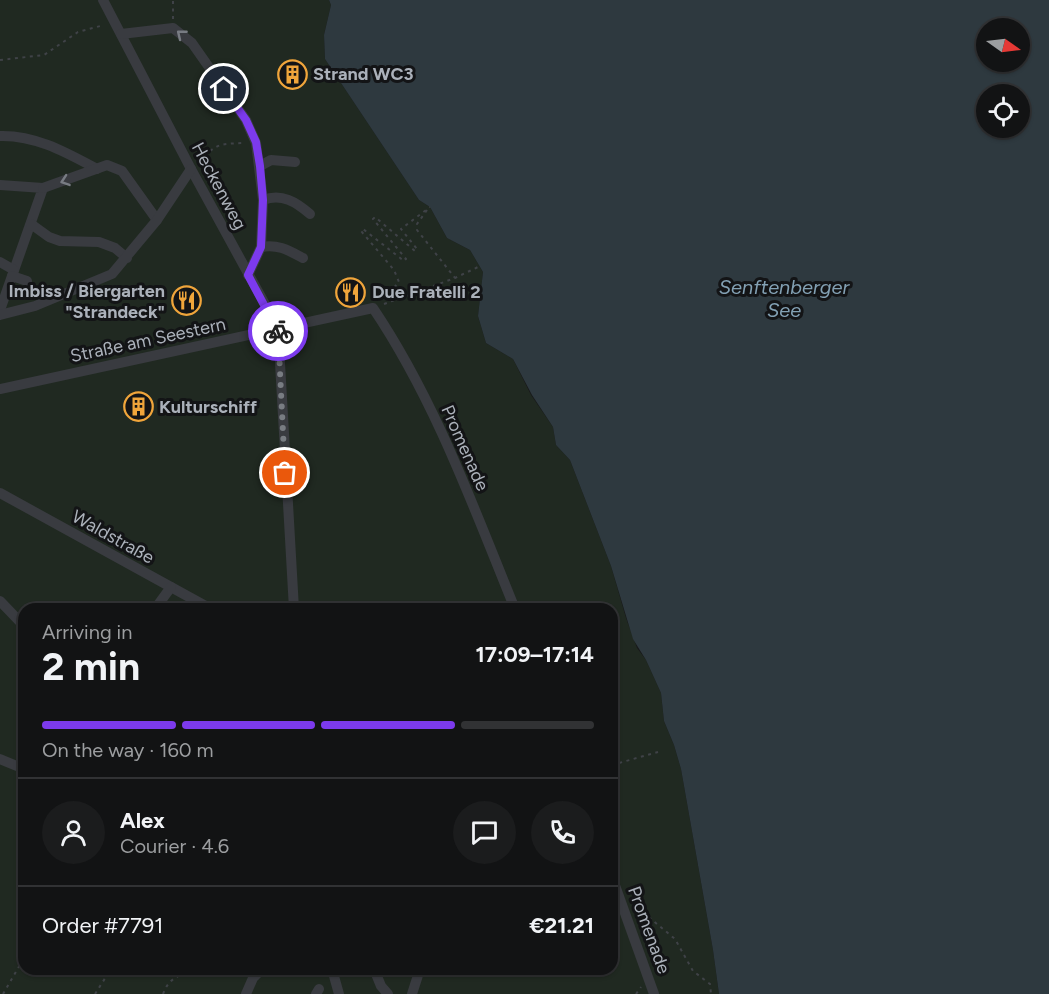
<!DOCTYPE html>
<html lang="en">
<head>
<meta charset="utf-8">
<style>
  :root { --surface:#121314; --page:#1b1c1d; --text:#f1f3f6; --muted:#9c9ea0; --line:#313234; --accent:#7c3aed }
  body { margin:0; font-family:Figtree,sans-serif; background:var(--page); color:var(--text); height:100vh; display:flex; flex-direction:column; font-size:22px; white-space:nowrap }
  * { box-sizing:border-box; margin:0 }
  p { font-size:20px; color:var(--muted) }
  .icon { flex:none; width:33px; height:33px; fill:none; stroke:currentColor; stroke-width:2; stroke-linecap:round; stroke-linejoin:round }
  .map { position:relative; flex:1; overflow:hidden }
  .details { position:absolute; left:18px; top:603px; width:600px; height:372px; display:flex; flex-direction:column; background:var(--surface); border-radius:18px; box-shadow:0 2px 4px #0004,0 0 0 2px var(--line) }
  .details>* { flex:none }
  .needle { width:39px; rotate:104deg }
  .fabs { position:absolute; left:976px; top:18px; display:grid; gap:12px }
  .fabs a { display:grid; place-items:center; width:54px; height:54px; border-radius:50%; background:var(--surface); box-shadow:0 2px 4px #0004,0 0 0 2px var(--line); font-size:30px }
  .pin { position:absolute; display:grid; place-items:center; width:51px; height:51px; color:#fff; margin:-26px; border:3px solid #fff; border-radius:50%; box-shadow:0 2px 6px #0007 }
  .courier { position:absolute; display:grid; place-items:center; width:60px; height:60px; margin:-30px; border:4px solid #7c3aed; border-radius:50%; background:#fff; color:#222; box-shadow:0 2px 8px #0007 }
  .summary em { font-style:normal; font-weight:700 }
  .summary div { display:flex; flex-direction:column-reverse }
  .summary { display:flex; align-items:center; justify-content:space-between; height:102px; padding:0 24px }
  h1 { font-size:39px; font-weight:700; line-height:45px }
  .bar { display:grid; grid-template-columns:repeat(4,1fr); gap:9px 6px; align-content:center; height:72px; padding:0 24px }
  .bar i { height:8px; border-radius:4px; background:var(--line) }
  .bar .active { background:var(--accent) }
  .bar p { grid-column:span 4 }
  .line { display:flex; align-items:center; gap:15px; padding:0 24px; border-top:2px solid var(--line) }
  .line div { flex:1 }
  .round { display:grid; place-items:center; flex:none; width:63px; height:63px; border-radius:32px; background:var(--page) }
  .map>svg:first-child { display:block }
  .green { fill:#202921; fill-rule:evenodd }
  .water { fill:#2e393f; fill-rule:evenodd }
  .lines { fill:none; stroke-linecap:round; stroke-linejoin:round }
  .path { stroke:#3f4247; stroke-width:2; stroke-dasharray:3 4.5; stroke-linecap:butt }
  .minor { stroke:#393b40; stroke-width:10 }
  .oneway { stroke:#787c83 }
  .done { stroke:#787c82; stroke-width:6; stroke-dasharray:0 10.8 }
  .route { stroke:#7c3aed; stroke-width:8 }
  .labels { text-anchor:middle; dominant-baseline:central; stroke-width:6; stroke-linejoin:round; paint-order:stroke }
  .poi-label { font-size:18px; font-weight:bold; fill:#abb1ba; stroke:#131416; text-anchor:start }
  .street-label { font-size:18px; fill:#abb1ba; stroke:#131416 }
  .water-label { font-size:20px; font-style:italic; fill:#83a1b4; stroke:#131416 }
</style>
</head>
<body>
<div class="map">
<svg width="1049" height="994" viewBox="0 0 1049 994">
  <rect width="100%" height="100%" fill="#18191b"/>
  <path class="green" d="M 0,0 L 329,0 L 331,5 L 324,35 L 325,59 L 419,200 L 430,207 L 447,238 L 470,250 L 483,272 L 478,316 L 486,343 L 513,359 L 531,395 L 553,427 L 556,445 L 570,460 L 611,566 L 626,618 L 637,648 L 646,660 L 661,693 L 664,721 L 674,745 L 681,769 L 713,950 L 719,994 L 0,994 ZM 24,609 L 612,609 L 612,969 L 24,969 Z"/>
  <path class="water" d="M 329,0 L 1049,0 L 1049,994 L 719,994 L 713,950 L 681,769 L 674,745 L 664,721 L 661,693 L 646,660 L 633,639 L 611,566 L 570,460 L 556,445 L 553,427 L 532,395 L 513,359 L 486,343 L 478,316 L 483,272 L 470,250 L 447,238 L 430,207 L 419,200 L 325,59 L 324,35 L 331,5 ZM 987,28 L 1020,28 L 1020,62 L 987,62 ZM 987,94 L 1020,94 L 1020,128 L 987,128 Z"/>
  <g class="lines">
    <g class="path">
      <path d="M 173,19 L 173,0"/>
      <path d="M 0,60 L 44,55 L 78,32 L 104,25"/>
      <path d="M 199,161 C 217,143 220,144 244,143"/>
      <path d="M 427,210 L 417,224 L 417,230 L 455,278"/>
      <path d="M 376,300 L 391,291 L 399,282 L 394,270 L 361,231 L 363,229 L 404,261 L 406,259 L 373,219 L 375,217 L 415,251 L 417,249 L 401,229 L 430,207"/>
      <path d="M 384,304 L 455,278 L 480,266"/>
      <path d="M 612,761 L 619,763 L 658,752"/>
      <path d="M 635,914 L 645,914 L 675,939 L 693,971 L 710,984 L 711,994"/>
      <path d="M 551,969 L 560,974 L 579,975 L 582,969"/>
      <path d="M 3,994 L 24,958"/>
      <path d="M 95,994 L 111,969"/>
      <path d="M 163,994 C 170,976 177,979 190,969"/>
      <path d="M 636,994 L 641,987"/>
    </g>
    <g class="minor">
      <path d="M 103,0 L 191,169 L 278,328 L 294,609"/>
      <path d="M 121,34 L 173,28 L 192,43 L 246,120 L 256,143 L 263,200 L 261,247 L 248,275"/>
      <path d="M 0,136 C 36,135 67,153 97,169"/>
      <path d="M 260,166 L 271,160 L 295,162"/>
      <path d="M 0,185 L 43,188 L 0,310"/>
      <path d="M 43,188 L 107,165 L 122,171 L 157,220"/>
      <path d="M 263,200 C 282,193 296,202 310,214"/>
      <path d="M 31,224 L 49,237 L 60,241 L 99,242 L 115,248 L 127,258"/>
      <path d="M 261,247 C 278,244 288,250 303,258"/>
      <path d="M 0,262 L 14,270"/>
      <path d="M 12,276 L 27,281"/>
      <path d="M 0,315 L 35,306 L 112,274 L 157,220 L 191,169"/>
      <path d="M 0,389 L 373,308 C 435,400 473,506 515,609"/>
      <path d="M 0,493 L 211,609"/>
      <path d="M 0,601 L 24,626"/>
      <path d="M 155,609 L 171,587"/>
      <path d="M 0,759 L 24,769"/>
      <path d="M 612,877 L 654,994"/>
      <path d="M 332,969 L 339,994"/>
      <path d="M 374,969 L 381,986 L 388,994"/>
      <path d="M 246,994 L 253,978 L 262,969"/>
      <path d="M 316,994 L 319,989"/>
      <path d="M 412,994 L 420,969"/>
    </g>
  </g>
  <defs><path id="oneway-chevron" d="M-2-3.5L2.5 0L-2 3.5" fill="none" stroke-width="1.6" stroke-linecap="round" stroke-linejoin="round" transform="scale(1.5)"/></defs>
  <g class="oneway">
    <use href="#oneway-chevron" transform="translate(181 34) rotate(-141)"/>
    <use href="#oneway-chevron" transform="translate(65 181) rotate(161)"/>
  </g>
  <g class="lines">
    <path class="done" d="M 278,331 L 285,473"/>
    <path class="route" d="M 224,89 L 246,120 L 256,142 L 260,166 L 263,200 L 261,247 L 248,275 L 278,331"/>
  </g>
  <defs>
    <symbol id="building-ring" viewBox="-11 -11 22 22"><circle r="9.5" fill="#131416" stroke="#f0a53b" stroke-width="1.5"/><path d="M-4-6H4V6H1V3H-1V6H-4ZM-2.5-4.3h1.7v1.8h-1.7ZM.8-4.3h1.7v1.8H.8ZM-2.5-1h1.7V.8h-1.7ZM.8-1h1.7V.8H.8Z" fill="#f0a53b"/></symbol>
    <symbol id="restaurant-ring" viewBox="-11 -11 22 22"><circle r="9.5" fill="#131416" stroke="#f0a53b" stroke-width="1.5"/><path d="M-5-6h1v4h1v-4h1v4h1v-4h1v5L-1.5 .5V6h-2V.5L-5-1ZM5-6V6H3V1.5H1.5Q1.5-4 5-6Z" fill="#f0a53b"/></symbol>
  </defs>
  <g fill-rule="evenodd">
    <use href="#building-ring" x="276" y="58" width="33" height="33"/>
    <use href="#restaurant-ring" x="334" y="276" width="33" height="33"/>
    <use href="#restaurant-ring" x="170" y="284" width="33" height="33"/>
    <use href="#building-ring" x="122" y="390" width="33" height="33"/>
  </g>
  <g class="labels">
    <g class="poi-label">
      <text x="313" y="74">Strand WC3</text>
      <text x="165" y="291" text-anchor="end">Imbiss / Biergarten<tspan x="165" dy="21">"Strandeck"</tspan></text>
      <text x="372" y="292">Due Fratelli 2</text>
      <text x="159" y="407">Kulturschiff</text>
    </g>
    <g class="street-label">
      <text transform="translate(219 186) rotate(62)">Heckenweg</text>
      <text transform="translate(148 340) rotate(-12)">Straße am Seestern</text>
      <text transform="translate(465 448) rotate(66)">Promenade</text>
      <text transform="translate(113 537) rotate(29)">Waldstraße</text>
      <text transform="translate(649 930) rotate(70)">Promenade</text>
    </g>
    <g class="water-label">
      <text x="784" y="287">Senftenberger<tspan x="784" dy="23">See</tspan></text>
    </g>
  </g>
</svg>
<div class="fabs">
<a><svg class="needle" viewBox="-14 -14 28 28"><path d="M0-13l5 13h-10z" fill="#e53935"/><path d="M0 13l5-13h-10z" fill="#9c9ea0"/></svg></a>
<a><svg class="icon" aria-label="locate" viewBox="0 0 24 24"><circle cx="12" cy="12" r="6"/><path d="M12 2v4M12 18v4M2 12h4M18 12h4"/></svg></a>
</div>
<div class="pin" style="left:285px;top:473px;background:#ea580c"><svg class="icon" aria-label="bag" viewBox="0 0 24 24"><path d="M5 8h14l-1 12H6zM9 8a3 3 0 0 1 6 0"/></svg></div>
<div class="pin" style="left:224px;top:89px;background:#1f2937"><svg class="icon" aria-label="home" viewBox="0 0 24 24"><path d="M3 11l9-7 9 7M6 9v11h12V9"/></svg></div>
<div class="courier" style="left:278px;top:331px"><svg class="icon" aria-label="bike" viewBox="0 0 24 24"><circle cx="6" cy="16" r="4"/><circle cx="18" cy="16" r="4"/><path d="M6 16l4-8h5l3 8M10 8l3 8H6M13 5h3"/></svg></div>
<section class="details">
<div class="summary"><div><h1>2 min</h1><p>Arriving in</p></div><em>17:09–17:14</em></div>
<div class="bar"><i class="active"></i><i class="active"></i><i class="active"></i><i></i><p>On the way · 160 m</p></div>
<div class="line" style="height:108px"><a class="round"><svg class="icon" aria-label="person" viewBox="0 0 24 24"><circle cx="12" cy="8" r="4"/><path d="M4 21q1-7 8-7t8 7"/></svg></a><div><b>Alex</b><p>Courier · 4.6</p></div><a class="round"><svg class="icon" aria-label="chat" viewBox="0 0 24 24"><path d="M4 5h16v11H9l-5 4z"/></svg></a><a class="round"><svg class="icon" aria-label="phone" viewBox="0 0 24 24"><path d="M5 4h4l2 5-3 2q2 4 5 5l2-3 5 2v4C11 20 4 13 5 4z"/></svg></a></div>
<div class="line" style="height:78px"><div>Order #7791</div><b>€21.21</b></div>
</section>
</div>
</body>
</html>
